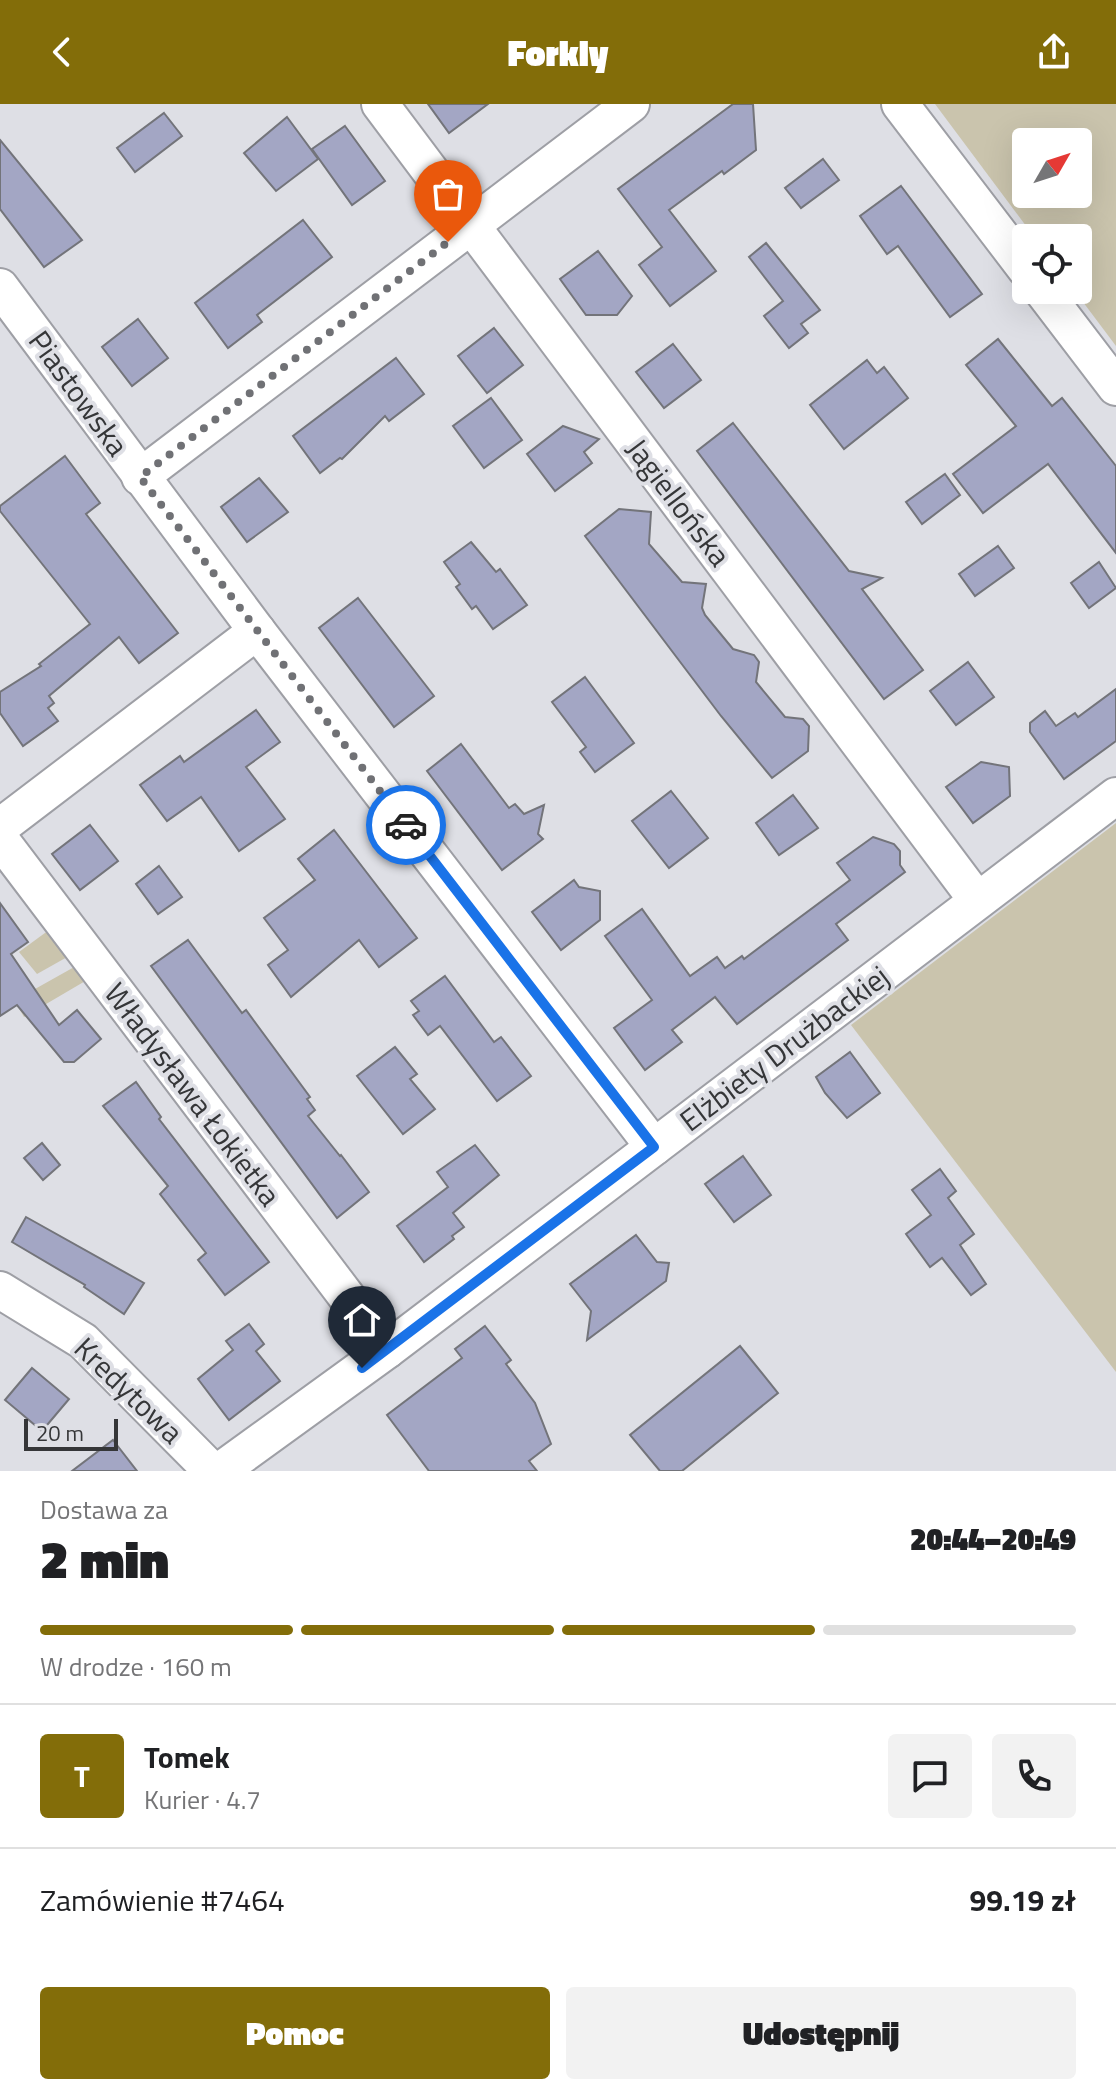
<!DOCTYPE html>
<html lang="pl">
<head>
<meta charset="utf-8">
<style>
  :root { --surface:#fff; --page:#f2f2f2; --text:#202124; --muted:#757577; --line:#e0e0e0; --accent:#836d09 }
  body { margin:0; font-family:"Titillium Web",sans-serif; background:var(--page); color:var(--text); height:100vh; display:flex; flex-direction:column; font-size:30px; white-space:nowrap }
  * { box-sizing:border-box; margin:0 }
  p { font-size:26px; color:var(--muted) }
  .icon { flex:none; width:44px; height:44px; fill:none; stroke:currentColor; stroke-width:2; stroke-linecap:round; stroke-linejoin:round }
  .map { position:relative; height:1367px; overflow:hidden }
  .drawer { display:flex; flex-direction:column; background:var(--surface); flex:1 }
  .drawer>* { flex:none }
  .needle { width:52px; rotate:51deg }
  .buttons { position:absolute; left:1012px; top:24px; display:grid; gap:16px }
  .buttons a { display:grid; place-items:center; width:80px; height:80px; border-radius:8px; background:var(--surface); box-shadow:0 8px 32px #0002; font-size:40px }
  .scale { position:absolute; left:24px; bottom:20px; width:94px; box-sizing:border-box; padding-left:8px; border:4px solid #353638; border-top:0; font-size:22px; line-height:28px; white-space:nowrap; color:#353638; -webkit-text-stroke:6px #dedfe5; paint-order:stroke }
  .pin { position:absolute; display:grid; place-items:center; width:68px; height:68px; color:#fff; margin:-82px -34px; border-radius:50% 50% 50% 0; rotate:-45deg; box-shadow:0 0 8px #0007 }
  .pin .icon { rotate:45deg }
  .courier { position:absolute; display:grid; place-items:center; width:80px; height:80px; margin:-40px; border:6px solid #1a73e8; border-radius:50%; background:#fff; color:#222; box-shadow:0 2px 10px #0007 }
  .overview em { font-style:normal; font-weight:800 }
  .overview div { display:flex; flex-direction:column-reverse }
  .overview { display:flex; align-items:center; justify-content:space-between; height:136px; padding:0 40px }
  h1 { font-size:52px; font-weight:800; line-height:60px }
  .bar { display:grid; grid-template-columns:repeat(4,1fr); gap:12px 8px; align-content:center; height:96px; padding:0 40px }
  .bar i { height:10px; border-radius:6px; background:var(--line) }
  .bar .active { background:var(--accent) }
  .bar p { grid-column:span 4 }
  .line { display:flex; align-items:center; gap:20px; padding:0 40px; border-top:2px solid var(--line) }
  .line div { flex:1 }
  .round { display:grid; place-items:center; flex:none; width:84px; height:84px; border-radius:8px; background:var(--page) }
  .primary-button { display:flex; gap:16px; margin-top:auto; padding:16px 40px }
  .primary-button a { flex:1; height:92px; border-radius:8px; background:var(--accent); color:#fff; font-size:32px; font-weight:800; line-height:92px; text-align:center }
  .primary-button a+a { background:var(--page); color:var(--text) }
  header { display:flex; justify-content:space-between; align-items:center; height:104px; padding:0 40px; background:var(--accent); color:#fff; font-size:36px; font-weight:800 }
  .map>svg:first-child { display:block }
  .green { fill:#cac4ad; fill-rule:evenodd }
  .building { fill:#a3a6c4; stroke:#73747a; stroke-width:2 }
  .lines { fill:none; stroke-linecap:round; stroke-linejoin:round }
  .minor-casing { stroke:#9e9fa5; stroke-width:40 }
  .minor { stroke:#fff; stroke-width:36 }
  .done { stroke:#707175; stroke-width:8; stroke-dasharray:0 14.4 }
  .route { stroke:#1a73e8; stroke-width:10 }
  .labels { text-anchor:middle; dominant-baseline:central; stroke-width:8; stroke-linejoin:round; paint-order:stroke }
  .street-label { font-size:30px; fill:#353638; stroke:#dedfe5 }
</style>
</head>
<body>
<header><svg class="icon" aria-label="back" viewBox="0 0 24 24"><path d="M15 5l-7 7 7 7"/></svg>Forkly<svg class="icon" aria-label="share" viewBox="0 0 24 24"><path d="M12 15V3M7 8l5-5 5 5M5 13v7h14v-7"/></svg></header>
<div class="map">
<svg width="1116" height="1367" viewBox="0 0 1116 1367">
  <rect width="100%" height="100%" fill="#dedfe5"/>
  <g class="green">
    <path d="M 935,0 L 1116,0 L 1116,242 L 1074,186 L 1078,186 L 1078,134 L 1035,134 ZM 1078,38 L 1078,90 L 1026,90 L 1026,38 Z"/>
    <path d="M 1116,719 L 1116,1268 L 851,921 Z"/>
    <path d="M 49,826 L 69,852 L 37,870 L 19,848 Z"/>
    <path d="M 76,862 L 87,876 L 24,913 L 17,901 L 38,890 L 35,885 Z"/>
  </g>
  <g class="building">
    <path d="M 428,0 L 488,0 L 449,29 Z"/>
    <path d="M 733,0 L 753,0 L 756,46 L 724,70 L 722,67 L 669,106 L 716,167 L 670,202 L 639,161 L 662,143 L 618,85 Z"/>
    <path d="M 164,9 L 182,32 L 135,68 L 117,44 Z"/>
    <path d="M 287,13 L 318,55 L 276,87 L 244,49 Z"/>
    <path d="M 345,22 L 385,77 L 352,101 L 312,45 Z"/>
    <path d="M 0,36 L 82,136 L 44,163 L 0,105 Z"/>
    <path d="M 823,55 L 839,76 L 801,104 L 785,84 Z"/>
    <path d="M 901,82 L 982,190 L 950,213 L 898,142 L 887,150 L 860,112 Z"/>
    <path d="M 303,116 L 332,153 L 257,211 L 262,218 L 228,244 L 195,199 Z"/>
    <path d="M 766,139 L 820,206 L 801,220 L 808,229 L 789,244 L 764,212 L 783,197 L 749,153 Z"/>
    <path d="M 598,147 L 632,192 L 617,211 L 586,211 L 560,175 Z"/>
    <path d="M 138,215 L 168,254 L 132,282 L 102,243 Z"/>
    <path d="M 494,224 L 523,261 L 487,289 L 458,252 Z"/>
    <path d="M 998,235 L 1052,302 L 1062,294 L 1116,362 L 1116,449 L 1048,360 L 983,409 L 953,370 L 1016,322 L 966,261 Z"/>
    <path d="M 673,240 L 701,276 L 664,304 L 636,268 Z"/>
    <path d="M 396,254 L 424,290 L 389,317 L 385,312 L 342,355 L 340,354 L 320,369 L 293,332 Z"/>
    <path d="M 867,256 L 877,269 L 884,263 L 908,294 L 844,345 L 810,301 Z"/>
    <path d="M 491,294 L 522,336 L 484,364 L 453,322 Z"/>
    <path d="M 733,319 L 849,467 L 882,474 L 862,485 L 923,566 L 884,595 L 697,347 Z"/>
    <path d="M 563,322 L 599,335 L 584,348 L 592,359 L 555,387 L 527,350 Z"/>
    <path d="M 65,352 L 100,399 L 86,410 L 178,529 L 139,559 L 119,533 L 49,592 L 54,599 L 48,604 L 58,617 L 23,642 L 0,609 L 0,588 L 41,562 L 39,560 L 90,520 L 0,407 L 0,402 Z"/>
    <path d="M 945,370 L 960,391 L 922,420 L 906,398 Z"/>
    <path d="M 259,374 L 288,408 L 247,438 L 221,403 Z"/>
    <path d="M 619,405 L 651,408 L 649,440 L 682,478 L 706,480 L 702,504 L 705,511 L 733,545 L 754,551 L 759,558 L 756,578 L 785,613 L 803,615 L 809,622 L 808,647 L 772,674 L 721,612 L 585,432 Z"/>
    <path d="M 471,438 L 496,468 L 500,465 L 527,501 L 493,525 L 476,502 L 472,505 L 456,483 L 460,480 L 444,458 Z"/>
    <path d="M 998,442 L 1014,464 L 975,492 L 959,470 Z"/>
    <path d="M 1099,458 L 1116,484 L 1089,504 L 1071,479 Z"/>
    <path d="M 358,494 L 434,592 L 394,623 L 319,524 Z"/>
    <path d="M 968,558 L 994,593 L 956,621 L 930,587 Z"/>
    <path d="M 585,573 L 634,639 L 595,668 L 580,648 L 586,643 L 552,598 Z"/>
    <path d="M 1116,585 L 1116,637 L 1064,675 L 1030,628 L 1030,619 L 1045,607 L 1056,622 L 1075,609 L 1078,613 Z"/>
    <path d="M 256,606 L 280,638 L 246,663 L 285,715 L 239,747 L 201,693 L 167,717 L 140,681 L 180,652 L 184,658 Z"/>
    <path d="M 461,640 L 509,704 L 515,700 L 524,710 L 544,701 L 538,730 L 543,735 L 502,766 L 427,667 Z"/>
    <path d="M 981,658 L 1009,663 L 1010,692 L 973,719 L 946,683 Z"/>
    <path d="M 671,687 L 708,734 L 669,764 L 632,717 Z"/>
    <path d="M 793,691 L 818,724 L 779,751 L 756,719 Z"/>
    <path d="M 90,721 L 118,757 L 80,786 L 52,750 Z"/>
    <path d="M 334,726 L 417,834 L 379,863 L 359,836 L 291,893 L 268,861 L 288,846 L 264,814 L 315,776 L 298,755 Z"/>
    <path d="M 873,733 L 894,740 L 900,747 L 900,761 L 905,768 L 836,820 L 848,836 L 737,920 L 715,893 L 672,926 L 682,938 L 645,966 L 614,924 L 652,896 L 605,832 L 642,805 L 690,872 L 717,853 L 725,864 L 742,852 L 744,855 L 850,776 L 837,759 Z"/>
    <path d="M 159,762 L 182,793 L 158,810 L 136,780 Z"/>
    <path d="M 574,776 L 579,783 L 600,787 L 600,816 L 561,846 L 532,808 Z"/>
    <path d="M 0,799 L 28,838 L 11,850 L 59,921 L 77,906 L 101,935 L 74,958 L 64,958 L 17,901 L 0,912 Z"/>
    <path d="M 188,836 L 242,909 L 246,906 L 310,993 L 307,995 L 315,1006 L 308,1012 L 340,1052 L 341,1051 L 369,1088 L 337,1114 L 151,862 Z"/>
    <path d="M 445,872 L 494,938 L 501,933 L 531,972 L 497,997 L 440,922 L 428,931 L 413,911 L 419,907 L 411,897 Z"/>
    <path d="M 395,943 L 417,970 L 410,975 L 435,1005 L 403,1030 L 357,972 Z"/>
    <path d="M 850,948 L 880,989 L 847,1014 L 825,989 L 816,973 Z"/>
    <path d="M 136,978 L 161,1013 L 159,1015 L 269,1158 L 225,1191 L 198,1156 L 206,1149 L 160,1090 L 168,1082 L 103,1002 Z"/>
    <path d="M 42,1039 L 60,1061 L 43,1076 L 24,1054 Z"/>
    <path d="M 475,1041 L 499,1071 L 453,1109 L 464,1123 L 452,1132 L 454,1135 L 424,1158 L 397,1122 L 448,1083 L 437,1068 Z"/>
    <path d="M 743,1052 L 771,1091 L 734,1118 L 705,1080 Z"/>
    <path d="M 940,1065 L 956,1087 L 948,1094 L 974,1130 L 960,1141 L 986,1180 L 971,1191 L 942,1154 L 930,1163 L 906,1130 L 931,1111 L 912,1086 Z"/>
    <path d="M 26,1113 L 144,1179 L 124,1210 L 84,1183 L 85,1181 L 12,1138 Z"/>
    <path d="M 636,1131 L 657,1158 L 669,1159 L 666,1177 L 587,1236 L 591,1207 L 570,1180 Z"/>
    <path d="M 249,1220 L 264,1240 L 256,1247 L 280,1277 L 229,1316 L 198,1275 L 233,1246 L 226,1237 Z"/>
    <path d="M 485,1222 L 511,1256 L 506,1260 L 535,1299 L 551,1340 L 529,1357 L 537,1367 L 429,1367 L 387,1311 L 462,1254 L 455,1245 Z"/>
    <path d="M 740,1242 L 778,1289 L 682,1367 L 660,1367 L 630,1331 Z"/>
    <path d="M 32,1264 L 69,1295 L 42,1327 L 5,1296 Z"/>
    <path d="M 113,1336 L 137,1367 L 72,1367 Z"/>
  </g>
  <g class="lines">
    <defs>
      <g id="minor">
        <path d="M 380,0 L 977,796"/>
        <path d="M 900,0 L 1026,165"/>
        <path d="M 0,183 L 257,527 L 654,1043"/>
        <path d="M 1042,186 L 1116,283"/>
        <path d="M 140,373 L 631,0"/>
        <path d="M 0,723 L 257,527"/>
        <path d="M 0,735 L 387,1246"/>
        <path d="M 0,1186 L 83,1237 L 212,1367"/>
        <path d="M 220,1367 L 387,1246 L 1116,692"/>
      </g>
    </defs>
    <use href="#minor" class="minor-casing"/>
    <use href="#minor" class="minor"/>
  </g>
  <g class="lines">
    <path class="done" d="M 406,721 L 140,373 L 448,138"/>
    <path class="route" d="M 362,1264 L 654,1043 L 406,721"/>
  </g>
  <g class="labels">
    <g class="street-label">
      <text transform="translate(79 289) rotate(54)">Piastowska</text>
      <text transform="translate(679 398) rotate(53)">Jagiellońska</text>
      <text transform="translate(784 944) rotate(-37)">Elżbiety Drużbackiej</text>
      <text transform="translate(193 990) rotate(53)">Władysława Łokietka</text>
      <text transform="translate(129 1286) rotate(44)">Kredytowa</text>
    </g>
  </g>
</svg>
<div class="buttons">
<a><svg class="needle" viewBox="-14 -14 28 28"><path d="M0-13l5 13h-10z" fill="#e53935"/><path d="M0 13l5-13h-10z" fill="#757577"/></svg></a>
<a><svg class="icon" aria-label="locate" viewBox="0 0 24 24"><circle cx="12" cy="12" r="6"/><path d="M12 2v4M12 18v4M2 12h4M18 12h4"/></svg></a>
</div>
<div class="scale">20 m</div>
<div class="pin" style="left:448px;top:138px;background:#ea580c"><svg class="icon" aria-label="bag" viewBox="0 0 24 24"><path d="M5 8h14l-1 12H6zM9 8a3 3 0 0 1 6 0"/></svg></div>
<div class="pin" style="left:362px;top:1264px;background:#1f2937"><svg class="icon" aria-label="home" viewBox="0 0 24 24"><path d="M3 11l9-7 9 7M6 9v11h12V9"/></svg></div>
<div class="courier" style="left:406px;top:721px"><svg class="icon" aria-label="car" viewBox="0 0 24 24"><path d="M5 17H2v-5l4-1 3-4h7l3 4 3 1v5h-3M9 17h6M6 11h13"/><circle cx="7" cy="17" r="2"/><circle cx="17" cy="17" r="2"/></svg></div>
</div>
<section class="drawer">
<div class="overview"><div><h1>2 min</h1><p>Dostawa za</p></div><em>20:44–20:49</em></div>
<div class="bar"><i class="active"></i><i class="active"></i><i class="active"></i><i></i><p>W drodze · 160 m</p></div>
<div class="line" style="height:144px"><b class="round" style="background:var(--accent);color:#fff">T</b><div><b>Tomek</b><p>Kurier · 4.7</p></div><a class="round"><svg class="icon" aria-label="chat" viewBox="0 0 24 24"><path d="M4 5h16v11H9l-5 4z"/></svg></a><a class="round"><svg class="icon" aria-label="phone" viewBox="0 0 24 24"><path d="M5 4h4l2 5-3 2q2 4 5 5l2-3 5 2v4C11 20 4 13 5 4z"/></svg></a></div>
<div class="line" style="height:104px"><div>Zamówienie #7464</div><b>99.19 zł</b></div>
<div class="primary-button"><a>Pomoc</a><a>Udostępnij</a></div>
</section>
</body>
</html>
